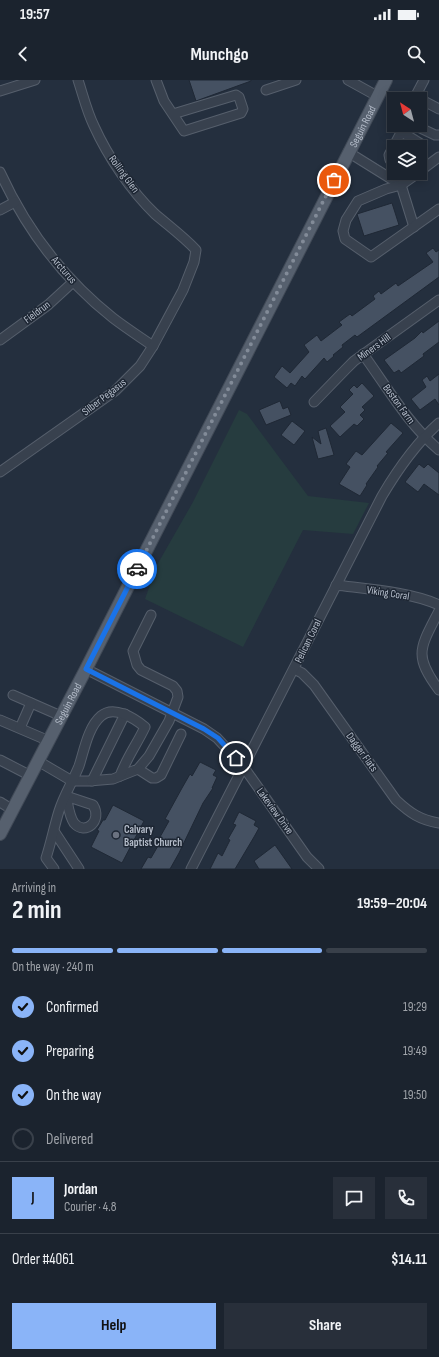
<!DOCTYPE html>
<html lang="en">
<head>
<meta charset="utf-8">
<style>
  :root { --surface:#1b232e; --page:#282f3a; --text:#f1f3f6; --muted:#a0a4aa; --line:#39404a; --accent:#8ab4f8 }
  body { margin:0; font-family:"Sofia Sans Condensed",sans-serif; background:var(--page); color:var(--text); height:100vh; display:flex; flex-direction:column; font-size:15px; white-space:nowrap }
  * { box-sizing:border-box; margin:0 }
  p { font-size:13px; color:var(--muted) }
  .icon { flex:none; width:22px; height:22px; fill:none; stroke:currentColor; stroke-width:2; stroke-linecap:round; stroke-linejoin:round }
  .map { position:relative; height:789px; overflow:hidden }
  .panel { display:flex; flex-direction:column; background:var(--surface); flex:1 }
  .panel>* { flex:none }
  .needle { width:26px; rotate:324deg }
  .buttons { position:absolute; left:387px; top:12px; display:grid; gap:8px }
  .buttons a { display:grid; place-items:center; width:40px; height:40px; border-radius:0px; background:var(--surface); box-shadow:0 2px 10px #0003,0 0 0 1px var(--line); font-size:20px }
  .pin { position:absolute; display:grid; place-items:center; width:34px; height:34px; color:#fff; margin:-17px; border:2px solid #fff; border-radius:50%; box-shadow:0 1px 4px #0007 }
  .courier { position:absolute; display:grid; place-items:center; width:40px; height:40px; margin:-20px; border:3px solid #1a73e8; border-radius:50%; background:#fff; color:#222; box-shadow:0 1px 5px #0007 }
  .overview em { font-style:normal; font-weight:700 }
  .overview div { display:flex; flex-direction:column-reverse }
  .overview { display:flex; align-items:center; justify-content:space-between; height:68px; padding:0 12px }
  h1 { font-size:26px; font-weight:700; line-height:30px }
  .bar { display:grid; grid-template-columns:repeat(4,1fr); gap:6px 4px; align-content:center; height:48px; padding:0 12px }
  .bar i { height:5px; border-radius:3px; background:var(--line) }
  .bar .selected { background:var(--accent) }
  .bar p { grid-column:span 4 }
  .line { display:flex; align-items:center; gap:10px; padding:0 12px; border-top:1px solid var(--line) }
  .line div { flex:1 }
  .round { display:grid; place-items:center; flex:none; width:42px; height:42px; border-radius:0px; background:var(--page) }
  ol { padding:0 12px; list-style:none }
  li { display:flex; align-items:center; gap:12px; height:44px }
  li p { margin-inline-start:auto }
  li .icon { padding:4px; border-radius:50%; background:var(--accent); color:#111; stroke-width:4 }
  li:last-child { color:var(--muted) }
  li i { width:22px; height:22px; border:2px solid var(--line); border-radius:50% }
  .primary-button { display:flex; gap:8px; margin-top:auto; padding:8px 12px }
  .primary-button a { flex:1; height:46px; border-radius:0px; background:var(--accent); color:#111; font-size:16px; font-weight:700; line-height:46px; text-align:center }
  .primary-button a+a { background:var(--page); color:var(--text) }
  .status { display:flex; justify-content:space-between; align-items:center; height:28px; padding:0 20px; background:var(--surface); direction:ltr }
  .status svg { height:11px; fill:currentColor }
  header { display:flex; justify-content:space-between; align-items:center; height:52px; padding:0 12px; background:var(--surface); font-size:18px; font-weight:700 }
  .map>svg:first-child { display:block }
  .green { fill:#263c3f }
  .building { fill:#455162; stroke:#1f2835 }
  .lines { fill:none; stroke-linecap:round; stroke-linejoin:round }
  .minor-casing { stroke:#565f6c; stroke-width:11 }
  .major-casing { stroke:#414a57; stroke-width:14 }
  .minor { stroke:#38414e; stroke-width:9 }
  .major { stroke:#56606e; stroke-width:12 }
  .done { stroke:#828b98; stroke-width:4; stroke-dasharray:0 7.2 }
  .route { stroke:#1a73e8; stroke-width:5 }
  .worship-dot { fill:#6b7280; stroke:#1d2633; stroke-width:1.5 }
  .labels { text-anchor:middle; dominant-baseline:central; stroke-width:3; stroke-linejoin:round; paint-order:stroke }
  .street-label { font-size:11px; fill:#b4bcc9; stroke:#1d2633 }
  .poi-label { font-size:11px; font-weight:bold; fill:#b4bcc9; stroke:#1d2633; text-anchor:start }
</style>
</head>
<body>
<div class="status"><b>19:57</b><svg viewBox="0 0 49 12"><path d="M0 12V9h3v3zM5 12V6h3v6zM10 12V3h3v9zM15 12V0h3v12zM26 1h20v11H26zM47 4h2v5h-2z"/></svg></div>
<header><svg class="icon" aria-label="back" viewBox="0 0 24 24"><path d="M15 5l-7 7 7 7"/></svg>Munchgo<svg class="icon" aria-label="search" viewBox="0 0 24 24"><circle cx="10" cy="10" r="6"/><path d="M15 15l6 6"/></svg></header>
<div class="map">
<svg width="439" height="789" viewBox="0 0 439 789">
  <rect width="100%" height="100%" fill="#242f3e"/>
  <path class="green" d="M 239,330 L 247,334 L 308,416 L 369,423 L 353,454 L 303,450 L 243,567 L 145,519 L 157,485 L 193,422 Z"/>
  <g class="building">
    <path d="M 189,0 L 251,0 L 251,1 L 196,21 Z"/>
    <path d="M 392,123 L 399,145 L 364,156 L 357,134 Z"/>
    <path d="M 433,168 L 436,172 L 439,170 L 439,197 L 357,257 L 355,255 L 342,265 L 343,267 L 333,275 L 334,276 L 327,282 L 324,278 L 305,299 L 302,296 L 295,306 L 291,303 L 287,308 L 274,297 L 282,286 L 290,293 L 309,272 L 304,265 L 317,255 L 321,261 L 342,245 L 339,242 L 350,234 L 352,236 L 375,219 L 373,216 L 379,211 L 381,214 L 396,203 L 398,206 L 433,182 L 426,173 Z"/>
    <path d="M 439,241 L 439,262 L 423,274 L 424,276 L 401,293 L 399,290 L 394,293 L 384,280 L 415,258 L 422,251 L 423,253 Z"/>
    <path d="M 439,294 L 439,325 L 435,319 L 420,330 L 411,319 L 426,307 L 422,300 L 427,296 L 430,301 Z"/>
    <path d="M 362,303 L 374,316 L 362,327 L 365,330 L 360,335 L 364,339 L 357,346 L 354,344 L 340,357 L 330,346 L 345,332 L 340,327 L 353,314 L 349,310 L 354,305 L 357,308 Z"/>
    <path d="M 280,321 L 283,329 L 288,327 L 291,335 L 266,345 L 259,330 Z"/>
    <path d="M 292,341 L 305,351 L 294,365 L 281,355 Z"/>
    <path d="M 391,343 L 403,353 L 386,372 L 388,373 L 377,386 L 378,387 L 366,404 L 367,405 L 360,416 L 339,404 L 350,387 L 346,384 L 356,371 L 362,375 Z"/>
    <path d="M 326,348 L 334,375 L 318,379 L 312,357 L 321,364 L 318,351 Z"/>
    <path d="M 419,384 L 424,388 L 428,384 L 439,393 L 439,415 L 424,404 L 418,412 L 405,402 Z"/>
    <path d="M 200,682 L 216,690 L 213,695 L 217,697 L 212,708 L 213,708 L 203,723 L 179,773 L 170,789 L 141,789 L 148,777 L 151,778 L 162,759 L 160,757 L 169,741 L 165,739 L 182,708 L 190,694 L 192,696 Z"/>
    <path d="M 113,725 L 144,741 L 122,783 L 91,767 L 99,751 L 97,750 L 103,740 L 105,740 Z"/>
    <path d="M 239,732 L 256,741 L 254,745 L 259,748 L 254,757 L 235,789 L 210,789 L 218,773 L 222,776 L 230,760 L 228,759 L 236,745 L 233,744 Z"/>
    <path d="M 275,765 L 292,789 L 259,789 L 254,781 Z"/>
  </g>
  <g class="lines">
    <defs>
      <g id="minor">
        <path d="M 156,0 L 164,21 L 184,51 L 241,33 L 243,29 L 239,17 L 236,15 L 173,34"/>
        <path d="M 348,0 L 377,16"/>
        <path d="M 266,10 L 296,0"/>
        <path d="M 0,11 L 35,0"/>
        <path d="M 414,19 L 424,0"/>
        <path d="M 420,19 L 439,29"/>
        <path d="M 414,45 L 435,55 L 439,55"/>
        <path d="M 403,49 L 405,54 L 421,64 L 422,66 L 420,69"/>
        <path d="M 348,72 L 401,105 L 414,147"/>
        <path d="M 394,82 L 390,80 L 389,75 L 405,45"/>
        <path d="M 420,91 L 439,77"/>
        <path d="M 0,92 C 26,149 65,200 113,238 C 126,248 140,257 153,266"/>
        <path d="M 418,93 L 401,105 L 386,109 L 358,121 L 346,140 L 343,151 L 345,159 L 371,177 L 439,129"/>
        <path d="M 389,97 L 394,89"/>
        <path d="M 0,130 L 15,122"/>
        <path d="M 0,260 L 48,225 L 73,202"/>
        <path d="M 363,274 C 387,307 408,344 439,370"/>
        <path d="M 314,322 L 346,289 L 354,281 L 439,220"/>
        <path d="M 0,392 L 115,311 L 140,286 L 153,266 L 183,210 L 194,182 L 196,170 C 184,157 169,146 155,134 C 131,111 108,77 94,46 C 87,32 83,15 78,0"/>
        <path d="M 336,505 C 367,509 411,512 439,525"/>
        <path d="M 439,531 C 420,568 413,575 439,610"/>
        <path d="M 86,589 L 204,649 L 217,658 L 243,686 L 307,777 L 319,789"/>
        <path d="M 294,589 L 302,593 L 314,605 L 396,720 C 410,733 420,740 439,743"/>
        <path d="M 13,615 L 61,636"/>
        <path d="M 0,640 L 49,661"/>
        <path d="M 20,648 L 31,623"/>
        <path d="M 0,680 L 31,696"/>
        <path d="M 38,681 L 72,701 L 89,701 L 113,699 L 138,689 L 149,676 L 169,641 L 178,617 L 177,611 L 173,606 L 141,590 L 137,585 L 133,571 L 151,535"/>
        <path d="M 138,689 L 152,698 L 156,698 L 161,695 L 181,654"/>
        <path d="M 92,701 L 125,634"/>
        <path d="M 66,716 L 93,725 C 103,741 85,756 74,743 C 69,736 68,724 66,716 Z"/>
        <path d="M 0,722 L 13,730"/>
        <path d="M 54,751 L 79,789"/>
        <path d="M 54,789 L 46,778 C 51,763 54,747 59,731 C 64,715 73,701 79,686 C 84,671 88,647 101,636 C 114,625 134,638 145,647 C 137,664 126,679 120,696"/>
        <path d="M 191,789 L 382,416 C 398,389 415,364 439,343"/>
      </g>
      <g id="major">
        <path id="s1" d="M 0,754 L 86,589 L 386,0"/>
      </g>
    </defs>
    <use href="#minor" class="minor-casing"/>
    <use href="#major" class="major-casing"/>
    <use href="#minor" class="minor"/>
    <use href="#major" class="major"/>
  </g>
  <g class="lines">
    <path class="done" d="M 137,489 L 334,100"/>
    <path class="route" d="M 137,489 L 86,589 L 204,649 L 218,658 L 236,678"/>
  </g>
  <circle class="worship-dot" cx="116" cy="755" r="4"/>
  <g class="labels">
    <g class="street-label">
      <text stroke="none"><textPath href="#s1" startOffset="795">Seguin Road</textPath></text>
      <text transform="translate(124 94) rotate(54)">Rolling Glen</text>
      <text transform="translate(64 190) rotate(49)">Arcturus</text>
      <text transform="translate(37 232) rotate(-37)">Fieldrun</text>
      <text transform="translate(374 267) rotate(-36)">Miners Hill</text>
      <text transform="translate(104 317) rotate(-38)">Silber Pegasus</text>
      <text transform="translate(399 324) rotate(54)">Boston Farm</text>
      <text transform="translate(388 513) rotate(9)">Viking Coral</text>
      <text transform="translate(308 561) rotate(-64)">Pelican Coral</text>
      <text stroke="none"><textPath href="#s1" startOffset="147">Seguin Road</textPath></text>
      <text transform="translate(362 672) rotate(54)">Dagger Flats</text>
      <text transform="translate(275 731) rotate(54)">Lakeview Drive</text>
    </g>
    <g class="poi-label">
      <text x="124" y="749">Calvary<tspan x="124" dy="13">Baptist Church</tspan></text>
    </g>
  </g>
</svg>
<div class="buttons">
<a><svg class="needle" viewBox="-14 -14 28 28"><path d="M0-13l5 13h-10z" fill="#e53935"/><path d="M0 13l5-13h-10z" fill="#a0a4aa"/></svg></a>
<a><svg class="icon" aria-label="layers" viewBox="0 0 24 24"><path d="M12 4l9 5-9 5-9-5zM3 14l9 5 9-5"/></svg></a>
</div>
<div class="pin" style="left:334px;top:100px;background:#ea580c"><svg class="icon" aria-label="bag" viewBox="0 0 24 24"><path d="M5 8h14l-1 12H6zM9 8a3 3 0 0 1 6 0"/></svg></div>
<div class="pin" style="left:236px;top:678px;background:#1f2937"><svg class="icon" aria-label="home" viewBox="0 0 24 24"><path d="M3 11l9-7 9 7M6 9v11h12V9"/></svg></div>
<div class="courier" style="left:137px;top:489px"><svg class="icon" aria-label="car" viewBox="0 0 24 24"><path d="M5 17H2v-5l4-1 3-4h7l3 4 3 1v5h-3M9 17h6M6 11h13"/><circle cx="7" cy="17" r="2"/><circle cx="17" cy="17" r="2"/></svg></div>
</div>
<section class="panel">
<div class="overview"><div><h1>2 min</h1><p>Arriving in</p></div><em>19:59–20:04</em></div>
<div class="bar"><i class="selected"></i><i class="selected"></i><i class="selected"></i><i></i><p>On the way · 240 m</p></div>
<ol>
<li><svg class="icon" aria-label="check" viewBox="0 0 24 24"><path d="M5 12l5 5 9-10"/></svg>Confirmed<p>19:29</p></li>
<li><svg class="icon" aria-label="check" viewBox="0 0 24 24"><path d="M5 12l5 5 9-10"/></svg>Preparing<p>19:49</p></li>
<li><svg class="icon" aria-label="check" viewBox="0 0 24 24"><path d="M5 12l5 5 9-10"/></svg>On the way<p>19:50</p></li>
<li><i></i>Delivered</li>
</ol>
<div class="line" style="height:72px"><b class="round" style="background:var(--accent);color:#111">J</b><div><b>Jordan</b><p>Courier · 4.8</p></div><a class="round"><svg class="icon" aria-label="chat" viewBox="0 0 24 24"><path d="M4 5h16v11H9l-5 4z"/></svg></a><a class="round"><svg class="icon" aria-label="phone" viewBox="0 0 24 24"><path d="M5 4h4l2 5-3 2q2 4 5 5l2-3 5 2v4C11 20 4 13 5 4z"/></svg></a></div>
<div class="line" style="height:52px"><div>Order #4061</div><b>$14.11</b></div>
<div class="primary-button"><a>Help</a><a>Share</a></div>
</section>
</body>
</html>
